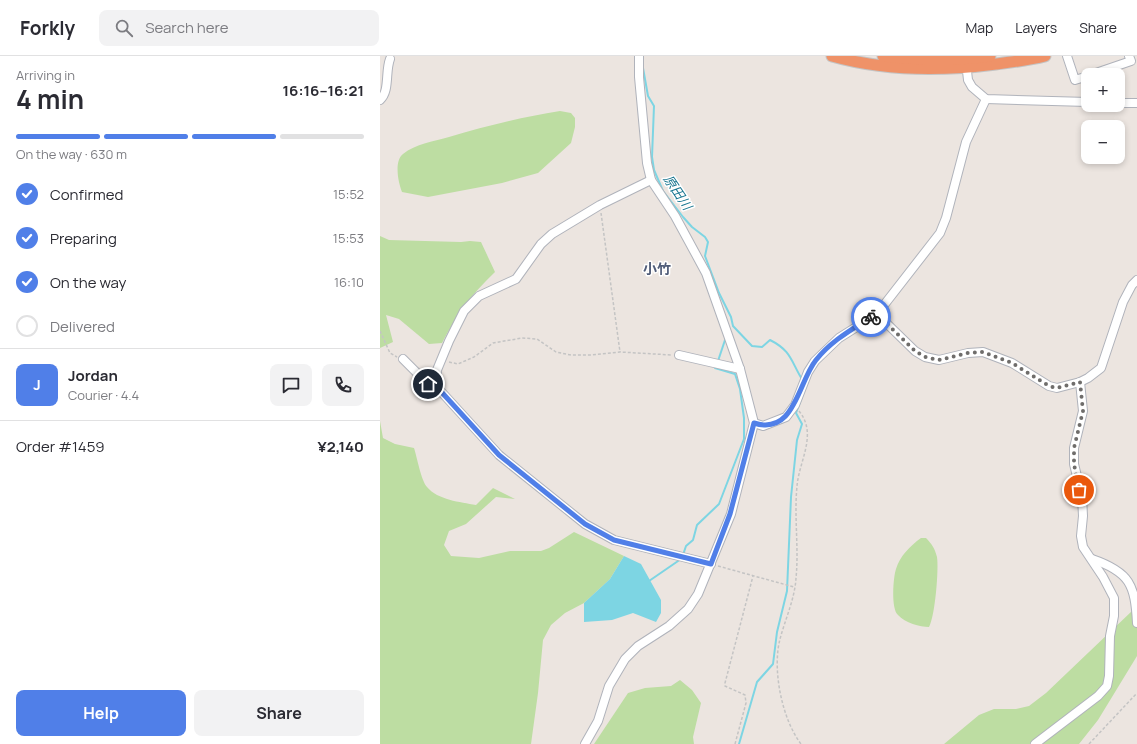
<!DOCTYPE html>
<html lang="en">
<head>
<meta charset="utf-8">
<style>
  :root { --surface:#fff; --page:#f2f2f3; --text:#2b2b33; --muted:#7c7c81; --line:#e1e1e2; --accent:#507fe8 }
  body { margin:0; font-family:Manrope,"Noto Sans JP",sans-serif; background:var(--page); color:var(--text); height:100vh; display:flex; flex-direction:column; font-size:15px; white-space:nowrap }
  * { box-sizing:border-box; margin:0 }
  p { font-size:13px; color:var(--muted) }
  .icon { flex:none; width:22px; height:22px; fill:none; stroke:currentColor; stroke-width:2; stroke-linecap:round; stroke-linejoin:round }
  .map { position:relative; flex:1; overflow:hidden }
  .side { display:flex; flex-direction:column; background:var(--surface); width:380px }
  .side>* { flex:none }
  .tools { position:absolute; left:701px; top:12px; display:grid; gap:8px }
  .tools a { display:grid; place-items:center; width:44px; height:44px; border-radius:8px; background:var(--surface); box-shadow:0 2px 6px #0003; font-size:20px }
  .pin { position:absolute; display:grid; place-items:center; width:34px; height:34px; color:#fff; margin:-17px; border:2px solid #fff; border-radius:50%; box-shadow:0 1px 4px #0007 }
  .courier { position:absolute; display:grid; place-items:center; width:40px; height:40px; margin:-20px; border:3px solid #507fe8; border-radius:50%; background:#fff; color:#222; box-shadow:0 1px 5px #0007 }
  .summary em { font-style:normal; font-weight:700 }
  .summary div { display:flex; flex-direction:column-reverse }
  .summary { display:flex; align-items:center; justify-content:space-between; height:68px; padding:0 16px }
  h1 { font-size:26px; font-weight:700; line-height:30px }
  .bar { display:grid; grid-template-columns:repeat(4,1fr); gap:6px 4px; align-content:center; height:48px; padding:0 16px }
  .bar i { height:5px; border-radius:3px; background:var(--line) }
  .bar .on { background:var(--accent) }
  .bar p { grid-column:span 4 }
  .line { display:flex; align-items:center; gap:10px; padding:0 16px; border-top:1px solid var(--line) }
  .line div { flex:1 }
  .round { display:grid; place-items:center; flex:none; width:42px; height:42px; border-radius:8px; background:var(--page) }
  ol { padding:0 16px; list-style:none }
  li { display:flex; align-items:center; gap:12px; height:44px }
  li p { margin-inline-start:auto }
  li .icon { padding:4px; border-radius:50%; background:var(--accent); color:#fff; stroke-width:4 }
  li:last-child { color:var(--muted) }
  li i { width:22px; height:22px; border:2px solid var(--line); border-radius:50% }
  .action { display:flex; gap:8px; margin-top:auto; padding:8px 16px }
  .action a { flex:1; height:46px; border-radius:8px; background:var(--accent); color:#fff; font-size:16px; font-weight:700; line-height:46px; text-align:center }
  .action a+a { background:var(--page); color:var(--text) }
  header { display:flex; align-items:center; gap:24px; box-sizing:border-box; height:56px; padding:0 20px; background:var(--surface); border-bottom:1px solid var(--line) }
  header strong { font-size:19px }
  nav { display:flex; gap:22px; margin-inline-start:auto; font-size:14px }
  .search { width:280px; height:36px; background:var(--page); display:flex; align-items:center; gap:10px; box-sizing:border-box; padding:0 14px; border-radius:8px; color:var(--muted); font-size:15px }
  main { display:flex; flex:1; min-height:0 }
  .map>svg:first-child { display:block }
  .green { fill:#bddda2 }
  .water { fill:#7dd5e3 }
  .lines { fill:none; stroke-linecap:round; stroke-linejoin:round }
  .stream { stroke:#7dd5e3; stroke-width:2 }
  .minor-casing { stroke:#b0b3bb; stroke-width:10 }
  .highway-casing { stroke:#c4c4c4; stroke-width:13 }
  .path { stroke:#c4c4c4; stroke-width:1.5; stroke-dasharray:3 2; stroke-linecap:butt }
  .minor { stroke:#fff; stroke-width:8 }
  .highway { stroke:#ef9268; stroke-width:11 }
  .done { stroke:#6f6d6b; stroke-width:4; stroke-dasharray:0 7.2 }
  .route { stroke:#507fe8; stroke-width:5 }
  .labels { text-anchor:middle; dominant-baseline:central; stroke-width:3; stroke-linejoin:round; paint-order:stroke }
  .water-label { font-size:13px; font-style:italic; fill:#1b7791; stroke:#fff }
  .quarter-label { font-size:14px; font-weight:bold; fill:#505c78; stroke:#fff }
</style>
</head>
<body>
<header>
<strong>Forkly</strong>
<div class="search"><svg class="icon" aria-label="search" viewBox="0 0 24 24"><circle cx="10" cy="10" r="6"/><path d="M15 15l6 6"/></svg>Search here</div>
<nav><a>Map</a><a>Layers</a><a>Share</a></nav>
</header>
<main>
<section class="side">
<div class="summary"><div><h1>4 min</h1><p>Arriving in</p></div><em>16:16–16:21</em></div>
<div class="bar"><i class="on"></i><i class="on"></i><i class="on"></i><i></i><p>On the way · 630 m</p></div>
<ol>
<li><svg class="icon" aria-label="check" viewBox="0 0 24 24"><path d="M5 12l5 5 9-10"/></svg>Confirmed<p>15:52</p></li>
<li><svg class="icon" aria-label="check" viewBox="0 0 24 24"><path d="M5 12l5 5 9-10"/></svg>Preparing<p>15:53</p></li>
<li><svg class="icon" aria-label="check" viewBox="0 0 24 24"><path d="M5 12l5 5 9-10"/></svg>On the way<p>16:10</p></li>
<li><i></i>Delivered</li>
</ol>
<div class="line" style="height:72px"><b class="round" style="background:var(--accent);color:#fff">J</b><div><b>Jordan</b><p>Courier · 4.4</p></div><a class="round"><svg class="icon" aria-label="chat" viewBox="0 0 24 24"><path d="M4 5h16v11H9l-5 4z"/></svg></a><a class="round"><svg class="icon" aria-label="phone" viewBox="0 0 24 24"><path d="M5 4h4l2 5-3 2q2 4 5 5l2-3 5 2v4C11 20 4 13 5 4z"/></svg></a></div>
<div class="line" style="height:52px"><div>Order #1459</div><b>¥2,140</b></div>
<div class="action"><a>Help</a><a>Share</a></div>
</section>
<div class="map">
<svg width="757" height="688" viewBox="0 0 757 688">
  <rect width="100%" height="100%" fill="#ece5e0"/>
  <g class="green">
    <path d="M 180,55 L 191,57 L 195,62 L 195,71 L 191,87 L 158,117 L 122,127 L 48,141 L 22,136 C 18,126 14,105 23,98 C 35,88 55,85 69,81 C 106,70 142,61 180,55 Z"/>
    <path d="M 0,180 L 9,184 L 81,186 L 90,185 L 101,186 L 115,216 C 90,240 78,257 62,287 L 49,288 L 19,263 L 6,259 L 13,286 L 0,292 Z"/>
    <path d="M 0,365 L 3,382 L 15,388 L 34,392 C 37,401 41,424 47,431 C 58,444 80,446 96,449 L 113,432 L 135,443 L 116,441 L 86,468 L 69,475 L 64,489 L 71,500 L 99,502 L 130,495 L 161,495 L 169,492 L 194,476 L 244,500 L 230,523 L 204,547 L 185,557 L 171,569 L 163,584 L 158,637 L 151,688 L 0,688 Z"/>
    <path d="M 541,482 L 546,482 C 552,488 555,493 557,501 C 559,513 555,561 549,571 C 540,571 525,567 518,559 C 511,553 513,522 516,513 C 520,500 530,490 541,482 Z"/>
    <path d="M 757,553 L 757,600 L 718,664 L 699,688 L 564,688 L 599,659 L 614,653 L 636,653 L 649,650 L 666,637 L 752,555 Z"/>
    <path d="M 300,624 L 312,634 L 321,647 L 313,681 L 314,688 L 214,688 L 248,637 L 265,632 L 291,630 Z"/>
  </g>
  <path class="water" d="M 244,500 L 261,508 L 281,544 L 281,557 L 276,566 L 253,557 L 232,564 L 204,566 L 204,547 L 230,523 Z"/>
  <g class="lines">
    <g class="stream">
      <path d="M 263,12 L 268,40 L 274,50 L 272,101 L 274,114 L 283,135 L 303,161 L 312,171 L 325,181 L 328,186 L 325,200 L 339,237 L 351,261 L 353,270 L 372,290 L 382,291 L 390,284 C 412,295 411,306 423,325"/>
      <path d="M 338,305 L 346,281"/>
      <path d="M 303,499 L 306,490 L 313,484 L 317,469 L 339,448 L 364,383 L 364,362 L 360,333 L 355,318 L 335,312 L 336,309"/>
      <path d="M 269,525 L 301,503"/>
      <path d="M 359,688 L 377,626 L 393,608 L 397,576 L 407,535 L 411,441 L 417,384 L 422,368 L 416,357 L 426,330"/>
    </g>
    <defs>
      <g id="minor">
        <path d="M 687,0 L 695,24 L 708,20"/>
        <path d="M 586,6 L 588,24 L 592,31 L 606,43 L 708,46"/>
        <path d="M 710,19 L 751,5 L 749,0"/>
        <path d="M 0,44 C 10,35 5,16 10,3"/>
        <path d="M 738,47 L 757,47"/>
        <path d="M 497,258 L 535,295 L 545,301 L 559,304 L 588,297 L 603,296 L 632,307 L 669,330 L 677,332 L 700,326 L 708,322 L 721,312 L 743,246 L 752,229 L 757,224"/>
        <path d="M 299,299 L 360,313"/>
        <path d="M 23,303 L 48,328 L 56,330 L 119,399 L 205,468 L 234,484 L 331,508"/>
        <path d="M 56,330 L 57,314 L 69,285 L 84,255 L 99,240 L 136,223 L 161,188 L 172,178 L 220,149 L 271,124"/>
        <path d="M 374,367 L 383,370 L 406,361 L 415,349 L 428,316 L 435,305 L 459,282 L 497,258 L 560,177 L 566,162 L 586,86 L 606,43"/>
        <path d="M 712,503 C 750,516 755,529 757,567"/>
        <path d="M 205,688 L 218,665 L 229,630 L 245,603 L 258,590 L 289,570 L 308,553 L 318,538 L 351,458 L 374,367 L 360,313 L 326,217 L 295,160 L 271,124 L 267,107 L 259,21 L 259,0"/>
        <path d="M 655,688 L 718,640 L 727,630 L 729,620 L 730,580 L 734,560 L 734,542 L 723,521 L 703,491 L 701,480 L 703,460 L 702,441 L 694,408 L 694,392 L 703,355 L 700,326"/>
      </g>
      <g id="highway">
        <path d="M 452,0 C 505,15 562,15 616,8 C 632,6 649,4 665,0"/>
        <path d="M 503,0 C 539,4 575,5 610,0"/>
      </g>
    </defs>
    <use href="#minor" class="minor-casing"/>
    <use href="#highway" class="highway-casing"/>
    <g class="path">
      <path d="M 221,157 L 240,296"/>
      <path d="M 0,275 L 10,297 L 17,301"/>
      <path d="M 69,306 L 78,308 L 94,301 L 113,287 L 142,282 L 157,283 L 176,296 L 191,299 L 211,299 L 240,296 L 292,299"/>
      <path d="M 419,355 C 438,378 419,405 417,430 C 414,461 419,492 416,522 C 415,542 405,564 400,583 C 392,614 402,663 421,688"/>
      <path d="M 338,510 L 414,531"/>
      <path d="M 355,688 L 366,647 L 365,639 L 345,630 L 345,627 L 373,520"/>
      <path d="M 709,688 L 757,637"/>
    </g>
    <use href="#minor" class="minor"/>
    <use href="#highway" class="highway"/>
  </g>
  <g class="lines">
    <path class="done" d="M 491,261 L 497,258 L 535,295 L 545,301 L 559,304 L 588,297 L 603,296 L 632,307 L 669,330 L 677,332 L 700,326 L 703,355 L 694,392 L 694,408 L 699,434"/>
    <path class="route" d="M 48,328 L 56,330 L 119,399 L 205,468 L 234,484 L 331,508 L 350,458 L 374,367 C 415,380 418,326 436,304 C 451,285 471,274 491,261"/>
  </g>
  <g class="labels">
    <g class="water-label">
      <text transform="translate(298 136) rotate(56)">原田川</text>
    </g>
    <g class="quarter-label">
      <text x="277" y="212">小竹</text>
    </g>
  </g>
</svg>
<div class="tools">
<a>+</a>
<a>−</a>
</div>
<div class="pin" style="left:699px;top:434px;background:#ea580c"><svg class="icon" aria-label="bag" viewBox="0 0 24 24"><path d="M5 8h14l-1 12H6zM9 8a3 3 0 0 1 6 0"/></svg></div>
<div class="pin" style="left:48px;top:328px;background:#1f2937"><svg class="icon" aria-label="home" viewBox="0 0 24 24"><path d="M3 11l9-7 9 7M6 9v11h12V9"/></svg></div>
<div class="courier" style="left:491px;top:261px"><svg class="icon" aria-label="bike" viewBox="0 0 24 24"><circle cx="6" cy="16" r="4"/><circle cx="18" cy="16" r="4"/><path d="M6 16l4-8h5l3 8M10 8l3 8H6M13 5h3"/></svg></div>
</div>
</main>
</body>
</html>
